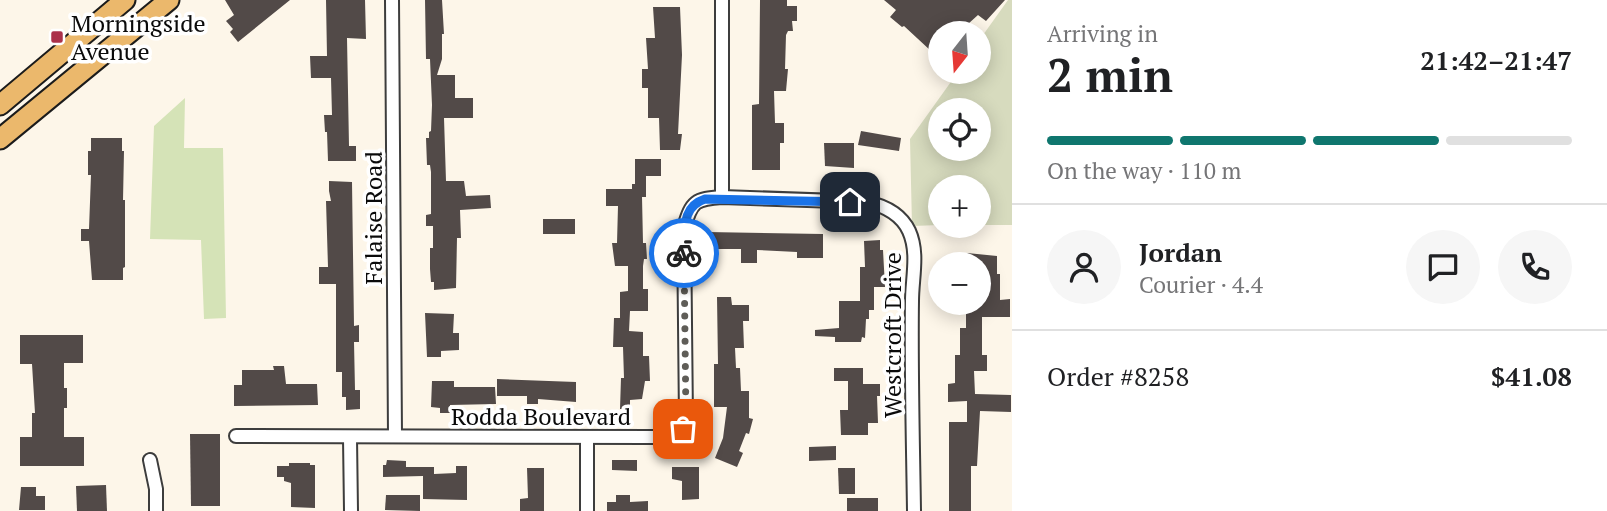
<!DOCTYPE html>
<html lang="en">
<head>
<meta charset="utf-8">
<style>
  :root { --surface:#fff; --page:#f6f6f6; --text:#202124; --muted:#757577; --line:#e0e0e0; --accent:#0f766e }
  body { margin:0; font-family:"PT Serif",serif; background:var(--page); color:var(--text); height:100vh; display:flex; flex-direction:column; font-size:26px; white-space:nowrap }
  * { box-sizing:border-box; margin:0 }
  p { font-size:23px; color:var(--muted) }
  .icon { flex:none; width:38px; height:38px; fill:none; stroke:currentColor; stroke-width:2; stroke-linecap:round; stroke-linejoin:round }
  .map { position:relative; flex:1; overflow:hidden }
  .details { display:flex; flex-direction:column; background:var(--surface); width:595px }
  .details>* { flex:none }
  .needle { width:46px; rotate:197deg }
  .controls { position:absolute; left:928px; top:21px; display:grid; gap:14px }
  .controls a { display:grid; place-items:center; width:63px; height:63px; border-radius:50%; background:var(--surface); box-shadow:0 4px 18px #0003; font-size:35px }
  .pin { position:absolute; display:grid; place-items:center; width:60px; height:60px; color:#fff; margin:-30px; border-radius:14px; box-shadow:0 4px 10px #0006 }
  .courier { position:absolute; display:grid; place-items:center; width:70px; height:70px; margin:-35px; border:5px solid #1a73e8; border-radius:50%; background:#fff; color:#222; box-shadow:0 2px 9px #0007 }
  .overview em { font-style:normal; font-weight:700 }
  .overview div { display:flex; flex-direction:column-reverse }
  .overview { display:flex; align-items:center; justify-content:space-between; height:119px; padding:0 35px }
  h1 { font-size:46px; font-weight:700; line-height:52px }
  .bar { display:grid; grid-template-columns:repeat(4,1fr); gap:10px 7px; align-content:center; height:84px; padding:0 35px }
  .bar i { height:9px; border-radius:5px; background:var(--line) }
  .bar .active { background:var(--accent) }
  .bar p { grid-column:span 4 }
  .line { display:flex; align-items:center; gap:18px; padding:0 35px; border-top:2px solid var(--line) }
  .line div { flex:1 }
  .round { display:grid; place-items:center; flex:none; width:74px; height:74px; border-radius:37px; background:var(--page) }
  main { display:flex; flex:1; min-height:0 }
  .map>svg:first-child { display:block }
  .green { fill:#d5e3b7 }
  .cemetery { fill:#d7dbbe; fill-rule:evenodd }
  .building { fill:#524a48 }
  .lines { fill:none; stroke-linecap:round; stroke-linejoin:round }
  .minor-casing { stroke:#3d3d3d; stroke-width:16 }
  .primary-casing { stroke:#1b1b1b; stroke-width:23 }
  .minor { stroke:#fff; stroke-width:12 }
  .primary { stroke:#ebb86c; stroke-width:19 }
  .done { stroke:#5f5d58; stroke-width:7; stroke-dasharray:0 12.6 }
  .route { stroke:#1a73e8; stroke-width:9 }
  .poi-dot { fill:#ab314a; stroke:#fff; stroke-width:2.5 }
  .labels { text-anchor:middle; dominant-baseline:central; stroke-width:7; stroke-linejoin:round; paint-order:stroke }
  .poi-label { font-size:24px; fill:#0a0a0a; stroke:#fff; text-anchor:start }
  .street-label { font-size:24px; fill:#0a0a0a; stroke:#fff }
</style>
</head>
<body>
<main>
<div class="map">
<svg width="1012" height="511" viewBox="0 0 1012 511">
  <rect width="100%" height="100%" fill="#fdf6e9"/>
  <path class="green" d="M 185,98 L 184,148 L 223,148 L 226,318 L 204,319 L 201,240 L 150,239 L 154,126 Z"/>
  <path class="cemetery" d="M 1008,0 L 1012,0 L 1012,225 L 978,225 L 978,187 L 940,187 L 940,225 L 912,226 L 910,139 L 958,72 L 978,72 L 978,42 ZM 940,110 L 978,110 L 978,149 L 940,149 Z"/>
  <g class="building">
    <path d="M 225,0 L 290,0 L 238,42 L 230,32 L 233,29 L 226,21 L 234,15 Z"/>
    <path d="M 326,0 L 365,0 L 366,39 L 347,38 L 349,146 L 356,146 L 356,161 L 328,161 L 327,132 L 325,132 L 324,115 L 332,115 L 331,78 L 311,78 L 310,56 L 327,56 Z"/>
    <path d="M 425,0 L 442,0 L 444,34 L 442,34 L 442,59 L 437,75 L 455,75 L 455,98 L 473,98 L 473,118 L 444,118 L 446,181 L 464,181 L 466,196 L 490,195 L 491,208 L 460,210 L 461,238 L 457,238 L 456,288 L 434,290 L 434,282 L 431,282 L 430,269 L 430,248 L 433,248 L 433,226 L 426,226 L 426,215 L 431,214 L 431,172 L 430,165 L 427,165 L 426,138 L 429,138 L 429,132 L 431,131 L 432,105 L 430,59 L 426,59 Z"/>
    <path d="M 760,0 L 787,0 L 787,6 L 797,6 L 797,21 L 792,21 L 793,31 L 788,31 L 786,35 L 785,69 L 788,69 L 786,91 L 774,91 L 775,123 L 784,123 L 784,143 L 780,143 L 780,170 L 752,170 L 752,105 L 759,104 Z"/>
    <path d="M 884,0 L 1005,0 L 986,21 L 978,15 L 958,33 L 940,33 L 940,41 L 931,51 L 904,26 L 902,27 L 890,17 L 896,10 Z"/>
    <path d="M 653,7 L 680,7 L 682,55 L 678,134 L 682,134 L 680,150 L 660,150 L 659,118 L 648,118 L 648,88 L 642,88 L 642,69 L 648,69 L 646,38 L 655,38 Z"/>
    <path d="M 861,131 L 901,138 L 899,151 L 858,145 Z"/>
    <path d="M 91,138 L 122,138 L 122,151 L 124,151 L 123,200 L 125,200 L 125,267 L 123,268 L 123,280 L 92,280 L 89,241 L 81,241 L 81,229 L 89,229 L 91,175 L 88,175 L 88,151 L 91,151 Z"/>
    <path d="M 824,143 L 854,143 L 854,168 L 825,166 Z"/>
    <path d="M 635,159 L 661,159 L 661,176 L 646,176 L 646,197 L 642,197 L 643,243 L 646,243 L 647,259 L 644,259 L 643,266 L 643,289 L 648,289 L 648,311 L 630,311 L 629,331 L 643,332 L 643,356 L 649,356 L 650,381 L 645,381 L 642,399 L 630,400 L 630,409 L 620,409 L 621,378 L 624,378 L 623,347 L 613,347 L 614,318 L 620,318 L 620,292 L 628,291 L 628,266 L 615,266 L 612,243 L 617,243 L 618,206 L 606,206 L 606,189 L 632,189 L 632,184 L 635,184 Z"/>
    <path d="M 329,181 L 352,182 L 354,326 L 359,325 L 359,342 L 354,342 L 355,390 L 360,390 L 360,409 L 346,410 L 346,397 L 342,397 L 342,372 L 336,372 L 336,284 L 319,284 L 319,267 L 328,267 L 326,201 L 331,201 L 329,191 Z"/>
    <rect x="543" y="219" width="32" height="15"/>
    <path d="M 707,232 L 823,234 L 823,258 L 797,258 L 797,252 L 757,250 L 757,263 L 741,263 L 741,249 L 718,249 L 718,253 L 706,253 Z"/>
    <path d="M 880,240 L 880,250 L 883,250 L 885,287 L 874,287 L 874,310 L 869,310 L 869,319 L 866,319 L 865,338 L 862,337 L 861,342 L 835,342 L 835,337 L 815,336 L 815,330 L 839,328 L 839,301 L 860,301 L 860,267 L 865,267 L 864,241 Z"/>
    <path d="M 967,253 L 997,256 L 997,274 L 1000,274 L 1000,300 L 1010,299 L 1010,317 L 982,317 L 982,355 L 987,355 L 987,371 L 974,371 L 975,394 L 1011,395 L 1011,412 L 980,411 L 977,466 L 971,466 L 971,511 L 949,511 L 949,422 L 967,422 L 967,401 L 948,402 L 948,384 L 955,383 L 955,355 L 960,355 L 960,328 L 966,328 L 966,303 L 978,303 L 978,264 L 967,264 Z"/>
    <path d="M 717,297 L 731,297 L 732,305 L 749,305 L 749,321 L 743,321 L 744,348 L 735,348 L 736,368 L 740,368 L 741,391 L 749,391 L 749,418 L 753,419 L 749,434 L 746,433 L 739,451 L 743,453 L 737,467 L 715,458 L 723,438 L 727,407 L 714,407 L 714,364 L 718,364 Z"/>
    <path d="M 425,313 L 454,314 L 453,333 L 459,333 L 459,350 L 441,351 L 441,357 L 427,357 Z"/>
    <path d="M 20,335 L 83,335 L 83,363 L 64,363 L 64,388 L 67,388 L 67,408 L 64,408 L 64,437 L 84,437 L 84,466 L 20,466 L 20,437 L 32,437 L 32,413 L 35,413 L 32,364 L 20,364 Z"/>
    <path d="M 273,366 L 284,366 L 286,384 L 317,384 L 318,405 L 234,406 L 234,385 L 242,385 L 242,370 L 274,370 Z"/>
    <path d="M 834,368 L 863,368 L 863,384 L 880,384 L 880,396 L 877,396 L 878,423 L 868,423 L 868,435 L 841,435 L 840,410 L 848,410 L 848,381 L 834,381 Z"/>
    <path d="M 497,379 L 576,382 L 576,402 L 538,399 L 538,404 L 527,404 L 527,396 L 497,396 Z"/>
    <path d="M 432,381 L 454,381 L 454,387 L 495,387 L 496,404 L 450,405 L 450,413 L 440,413 L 440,408 L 431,407 Z"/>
    <path d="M 190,434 L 220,434 L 220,506 L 191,506 Z"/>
    <path d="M 836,446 L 836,460 L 809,461 L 809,447 Z"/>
    <path d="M 387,460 L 406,461 L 406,467 L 434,467 L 434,474 L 456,473 L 456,466 L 467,466 L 467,500 L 423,499 L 423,476 L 383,477 L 383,465 L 386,465 Z"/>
    <path d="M 612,460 L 637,460 L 637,471 L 612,470 Z"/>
    <path d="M 289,463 L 310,463 L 310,465 L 315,465 L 315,508 L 291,507 L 291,483 L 284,481 L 284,477 L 277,477 L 277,466 L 289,466 Z"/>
    <path d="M 672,467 L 699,467 L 699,499 L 682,500 L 682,481 L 672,479 Z"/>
    <path d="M 527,468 L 544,468 L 544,511 L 520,511 L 520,499 L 528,498 Z"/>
    <path d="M 838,468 L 855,468 L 855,494 L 839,494 Z"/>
    <path d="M 106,485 L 107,511 L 77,511 L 76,486 Z"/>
    <path d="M 21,487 L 36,487 L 36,496 L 45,496 L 45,510 L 19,510 Z"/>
    <path d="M 386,495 L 420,495 L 420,511 L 385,510 Z"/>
    <path d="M 616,495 L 630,495 L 630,502 L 648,501 L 648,511 L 607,511 L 607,502 L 616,502 Z"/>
    <rect x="847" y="498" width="31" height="13"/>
  </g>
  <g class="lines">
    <defs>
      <g id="minor">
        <path d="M 392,0 L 395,436"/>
        <path d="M 722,197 L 722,0"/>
        <path d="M 236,436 L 652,437 C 668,436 680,437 686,420 L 684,227 C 692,201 695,199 722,197 L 867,202 C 885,206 901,214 909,231 C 919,253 912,278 912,301 C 911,371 913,441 914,511"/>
        <path d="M 350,438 L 351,511"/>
        <path d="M 150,460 L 156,489 L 156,511"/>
        <path d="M 587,511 L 587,437"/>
      </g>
      <g id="primary">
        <path d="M 0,105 L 125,0"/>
        <path d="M 0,139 L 169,0"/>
      </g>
    </defs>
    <use href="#minor" class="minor-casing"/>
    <use href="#primary" class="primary-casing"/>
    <use href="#minor" class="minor"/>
    <use href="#primary" class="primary"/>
  </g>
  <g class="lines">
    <path class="done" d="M 683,429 L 686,420 L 684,253"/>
    <path class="route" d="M 684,253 C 686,232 680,207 705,199 L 850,202"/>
  </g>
  <rect class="poi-dot" x="50" y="30" width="14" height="14" rx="3.5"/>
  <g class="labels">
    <g class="poi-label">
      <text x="71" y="23">Morningside<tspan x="71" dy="28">Avenue</tspan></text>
    </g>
    <g class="street-label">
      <text transform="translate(373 218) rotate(-90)">Falaise Road</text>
      <text transform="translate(892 335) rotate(-90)">Westcroft Drive</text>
      <text x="541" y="416">Rodda Boulevard</text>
    </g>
  </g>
</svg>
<div class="controls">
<a><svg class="needle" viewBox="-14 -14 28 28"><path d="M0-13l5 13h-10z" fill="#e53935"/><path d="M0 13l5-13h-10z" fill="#757577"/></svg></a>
<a><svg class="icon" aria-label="locate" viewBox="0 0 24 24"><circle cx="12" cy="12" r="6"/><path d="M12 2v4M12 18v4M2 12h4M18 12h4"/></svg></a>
<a>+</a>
<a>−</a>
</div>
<div class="pin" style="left:683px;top:429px;background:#ea580c"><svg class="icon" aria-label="bag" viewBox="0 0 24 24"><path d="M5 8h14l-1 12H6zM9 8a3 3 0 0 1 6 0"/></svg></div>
<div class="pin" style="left:850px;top:202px;background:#1f2937"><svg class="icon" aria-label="home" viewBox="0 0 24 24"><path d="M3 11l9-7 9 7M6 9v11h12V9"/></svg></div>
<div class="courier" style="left:684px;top:253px"><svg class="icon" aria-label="bike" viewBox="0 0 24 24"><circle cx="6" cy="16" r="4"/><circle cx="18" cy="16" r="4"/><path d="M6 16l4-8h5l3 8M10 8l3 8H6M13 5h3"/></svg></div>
</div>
<section class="details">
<div class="overview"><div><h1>2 min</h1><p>Arriving in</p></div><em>21:42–21:47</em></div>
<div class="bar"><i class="active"></i><i class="active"></i><i class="active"></i><i></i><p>On the way · 110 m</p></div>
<div class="line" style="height:126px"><a class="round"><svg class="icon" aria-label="person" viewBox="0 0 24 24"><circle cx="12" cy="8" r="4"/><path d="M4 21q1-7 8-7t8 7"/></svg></a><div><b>Jordan</b><p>Courier · 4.4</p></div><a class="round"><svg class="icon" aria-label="chat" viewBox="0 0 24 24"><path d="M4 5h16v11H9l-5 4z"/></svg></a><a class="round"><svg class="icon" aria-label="phone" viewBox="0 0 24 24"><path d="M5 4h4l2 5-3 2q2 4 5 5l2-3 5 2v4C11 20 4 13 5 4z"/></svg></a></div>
<div class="line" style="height:91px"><div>Order #8258</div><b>$41.08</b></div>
</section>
</main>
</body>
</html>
